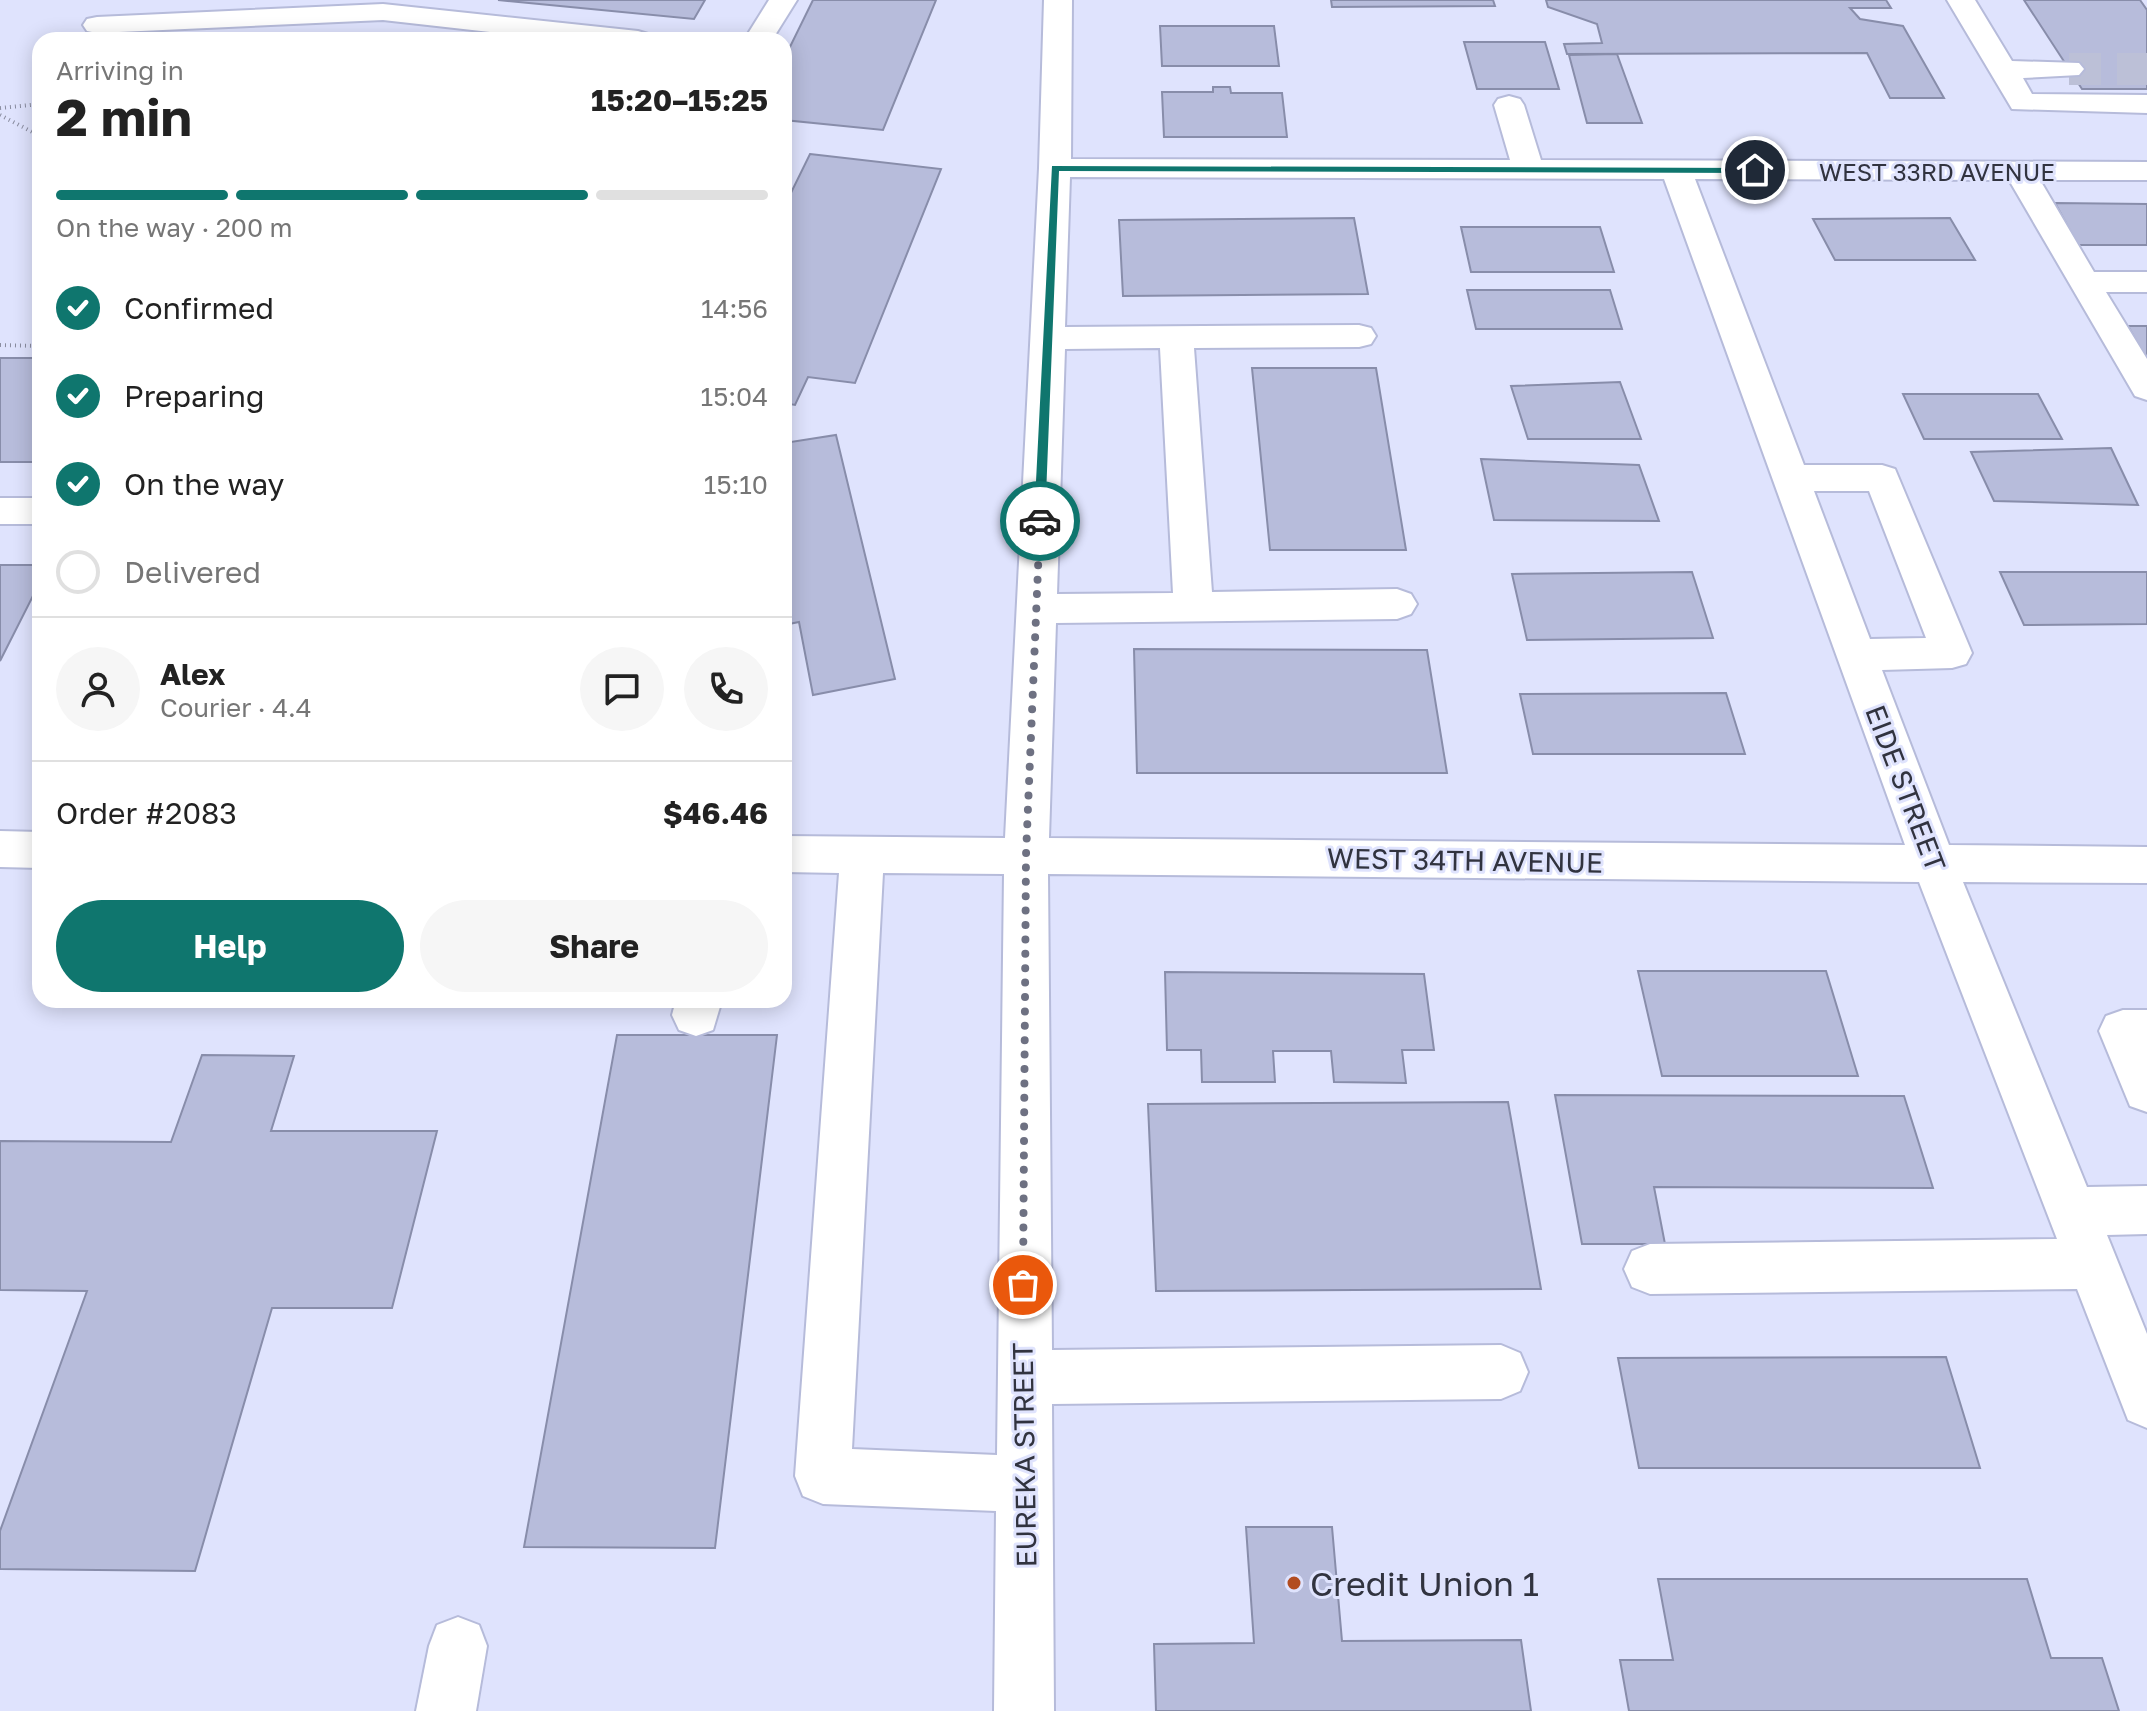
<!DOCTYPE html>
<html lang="en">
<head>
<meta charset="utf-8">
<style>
  :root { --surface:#fff; --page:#f6f6f6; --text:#222; --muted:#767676; --line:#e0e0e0; --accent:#0f766e }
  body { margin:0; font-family:"Golos Text",sans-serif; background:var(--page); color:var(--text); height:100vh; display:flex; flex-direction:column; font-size:30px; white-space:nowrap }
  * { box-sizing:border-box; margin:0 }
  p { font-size:26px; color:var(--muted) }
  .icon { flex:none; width:44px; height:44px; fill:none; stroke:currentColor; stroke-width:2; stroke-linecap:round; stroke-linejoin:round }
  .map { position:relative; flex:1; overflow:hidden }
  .sheet { position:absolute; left:32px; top:32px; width:760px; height:976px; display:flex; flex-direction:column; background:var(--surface); border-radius:24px; box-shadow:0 4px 20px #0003 }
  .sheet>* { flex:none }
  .pin { position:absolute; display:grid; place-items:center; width:68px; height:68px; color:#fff; margin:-34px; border:4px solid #fff; border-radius:50%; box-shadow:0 2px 8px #0007 }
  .courier { position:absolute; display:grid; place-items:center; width:80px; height:80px; margin:-40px; border:6px solid #0f766e; border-radius:50%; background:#fff; color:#222; box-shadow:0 2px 10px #0007 }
  .summary em { font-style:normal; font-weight:700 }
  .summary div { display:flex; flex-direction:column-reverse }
  .summary { display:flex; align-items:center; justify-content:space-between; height:136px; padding:0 24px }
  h1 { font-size:52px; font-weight:700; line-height:60px }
  .bar { display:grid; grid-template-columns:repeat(4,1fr); gap:12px 8px; align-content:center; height:96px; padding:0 24px }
  .bar i { height:10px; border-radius:6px; background:var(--line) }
  .bar .current { background:var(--accent) }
  .bar p { grid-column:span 4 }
  .line { display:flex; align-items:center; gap:20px; padding:0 24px; border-top:2px solid var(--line) }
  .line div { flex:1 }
  .round { display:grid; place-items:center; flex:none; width:84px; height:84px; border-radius:42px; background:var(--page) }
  ol { padding:0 24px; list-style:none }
  li { display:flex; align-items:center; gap:24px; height:88px }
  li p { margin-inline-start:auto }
  li .icon { padding:8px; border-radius:50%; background:var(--accent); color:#fff; stroke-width:4 }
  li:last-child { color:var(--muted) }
  li i { width:44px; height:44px; border:4px solid var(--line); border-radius:50% }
  .button { display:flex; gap:16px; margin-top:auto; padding:16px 24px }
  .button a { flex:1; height:92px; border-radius:48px; background:var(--accent); color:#fff; font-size:32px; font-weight:700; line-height:92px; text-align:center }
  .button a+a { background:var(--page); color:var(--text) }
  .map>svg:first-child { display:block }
  .building { fill:#b7bcdb; stroke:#888daa; stroke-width:2 }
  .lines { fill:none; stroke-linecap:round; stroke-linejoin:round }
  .minor-tunnel { stroke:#bcc0d7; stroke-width:32; stroke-dasharray:32 16; stroke-linecap:butt }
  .minor-casing { stroke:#b6bbda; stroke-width:4 }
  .path { stroke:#898c9f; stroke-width:4; stroke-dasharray:1 4; stroke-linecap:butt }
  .minor { fill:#fff; fill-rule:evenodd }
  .route { fill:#0f766e }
  .done { stroke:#6e7182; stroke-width:8; stroke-dasharray:0 14.4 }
  .poi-dot { fill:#b24c20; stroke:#dfe3fd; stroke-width:3 }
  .labels { text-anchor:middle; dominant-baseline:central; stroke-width:6; stroke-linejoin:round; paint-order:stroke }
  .far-street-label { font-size:24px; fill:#31333f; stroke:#dfe3fd }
  .street-label { font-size:28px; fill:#31333f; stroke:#dfe3fd }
  .near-poi-label { font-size:34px; fill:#31333f; stroke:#dfe3fd; text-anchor:start }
</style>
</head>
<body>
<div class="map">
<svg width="2147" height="1711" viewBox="0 0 2147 1711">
  <rect width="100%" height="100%" fill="#dfe3fd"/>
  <g class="building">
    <path d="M 498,0 L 705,0 L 694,19 Z"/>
    <path d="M 813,0 L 936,0 L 883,130 L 784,120 L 784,59 Z"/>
    <path d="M 1331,0 L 1493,0 L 1495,6 L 1332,7 Z"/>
    <path d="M 1546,0 L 1886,0 L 1891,8 L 1850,8 L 1860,19 L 1903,26 L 1944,98 L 1890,98 L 1867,53 L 1567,54 L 1564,44 L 1602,43 L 1597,24 L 1548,7 Z"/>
    <path d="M 2024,0 L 2140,0 L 2147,10 L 2147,89 L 2082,89 Z"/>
    <path d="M 1160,26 L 1274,26 L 1279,66 L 1162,66 Z"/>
    <path d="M 1464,42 L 1545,42 L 1559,89 L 1477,89 Z"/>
    <path d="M 1617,54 L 1642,123 L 1587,123 L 1569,55 Z"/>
    <path d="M 1213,87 L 1230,87 L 1231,93 L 1282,93 L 1287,137 L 1164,137 L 1162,92 L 1213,92 Z"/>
    <path d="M 810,154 L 941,169 L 855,383 L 808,377 L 795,405 L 784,403 L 784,207 Z"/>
    <path d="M 2055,203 L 2147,204 L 2147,245 L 2078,245 Z"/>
    <path d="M 1354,218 L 1368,294 L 1123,296 L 1119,220 Z"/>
    <path d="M 1950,218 L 1975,260 L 1835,260 L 1813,219 Z"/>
    <path d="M 1461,227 L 1600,227 L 1614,272 L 1471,272 Z"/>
    <path d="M 1467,290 L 1610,290 L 1622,329 L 1476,329 Z"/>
    <path d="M 2128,326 L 2147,326 L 2147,360 Z"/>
    <rect x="0" y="358" width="40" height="104"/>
    <path d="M 1252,368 L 1376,368 L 1406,550 L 1270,550 Z"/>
    <path d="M 1620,382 L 1641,439 L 1528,439 L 1511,386 Z"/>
    <path d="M 1903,394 L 2038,394 L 2062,439 L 1924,439 Z"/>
    <path d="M 836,435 L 895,679 L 813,695 L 799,622 L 784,625 L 784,443 Z"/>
    <path d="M 2111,448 L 2138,505 L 1994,501 L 1971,452 Z"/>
    <path d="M 1481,459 L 1639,465 L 1659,521 L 1494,520 Z"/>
    <path d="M 0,565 L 40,565 L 40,582 L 0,661 Z"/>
    <path d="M 1692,572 L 1713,638 L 1527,640 L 1512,574 Z"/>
    <path d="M 2000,572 L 2147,572 L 2147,624 L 2024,625 Z"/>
    <path d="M 1134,649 L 1427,650 L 1447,773 L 1137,773 Z"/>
    <path d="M 1726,693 L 1745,754 L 1533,754 L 1520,694 Z"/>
    <path d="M 1638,971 L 1826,971 L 1858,1076 L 1662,1076 Z"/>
    <path d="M 1165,972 L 1424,974 L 1434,1050 L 1402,1050 L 1406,1083 L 1334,1082 L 1331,1051 L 1273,1051 L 1275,1082 L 1202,1082 L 1201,1050 L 1167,1050 Z"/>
    <path d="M 617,1035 L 777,1035 L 715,1548 L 524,1547 Z"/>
    <path d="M 202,1055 L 294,1056 L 271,1131 L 437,1131 L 392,1308 L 272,1308 L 195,1571 L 0,1569 L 0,1531 L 87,1291 L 0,1290 L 0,1141 L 171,1142 Z"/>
    <path d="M 1555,1095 L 1904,1096 L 1933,1188 L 1654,1187 L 1665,1244 L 1582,1244 Z"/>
    <path d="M 1508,1102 L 1541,1289 L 1156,1291 L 1148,1104 Z"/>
    <path d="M 1946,1357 L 1980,1468 L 1639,1468 L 1618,1358 Z"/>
    <path d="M 1246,1527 L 1332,1527 L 1342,1641 L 1521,1640 L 1531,1711 L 1156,1711 L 1154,1644 L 1254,1643 Z"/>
    <path d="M 1658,1579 L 2027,1579 L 2051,1658 L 2102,1658 L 2119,1711 L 1629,1711 L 1620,1660 L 1673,1660 Z"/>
  </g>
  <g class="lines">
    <path class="minor-tunnel" d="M 2069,69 L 2147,69"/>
    <defs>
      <g id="minor">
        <path d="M 769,0 L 797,0 L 772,40 L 744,40 Z"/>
        <path d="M 1044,0 L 1072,0 L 1071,159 L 1510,160 L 1494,105 L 1498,99 L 1509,96 L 1520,99 L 1524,105 L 1541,160 L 2147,162 L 2147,180 L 2040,180 L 2094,272 L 2147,272 L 2147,292 L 2106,292 L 2147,359 L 2147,400 L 2135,396 L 2009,180 L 1695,179 L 1804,465 L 1882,465 L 1895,469 L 1972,653 L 1966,664 L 1952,668 L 1882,670 L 1949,845 L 2147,847 L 2147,883 L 1963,882 L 2087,1187 L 2147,1186 L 2147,1234 L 2107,1235 L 2147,1334 L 2147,1428 L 2128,1420 L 2077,1289 L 1650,1294 L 1632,1287 L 1624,1269 L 1632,1251 L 1650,1244 L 2057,1239 L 1919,882 L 1048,874 L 1052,1350 L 1501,1345 L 1520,1353 L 1528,1372 L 1520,1391 L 1501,1399 L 1052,1404 L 1054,1711 L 994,1711 L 996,1511 L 823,1504 L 803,1496 L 795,1476 L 839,873 L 784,872 L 784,836 L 1005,838 L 1039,168 ZM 1070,177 L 1664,179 L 1905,845 L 1049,838 L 1056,623 L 1397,619 L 1411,614 L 1417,604 L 1411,594 L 1397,589 L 1212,592 L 1194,348 L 1359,347 L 1371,344 L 1376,336 L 1371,328 L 1359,325 L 1065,327 ZM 1160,348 L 1173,593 L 1057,594 L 1065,349 ZM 1814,491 L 1869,491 L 1926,638 L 1870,639 ZM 883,873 L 1004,874 L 997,1455 L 852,1449 Z"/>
        <path d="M 1947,0 L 1975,0 L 2012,61 L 2079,63 L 2084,69 L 2079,75 L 2023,78 L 2032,94 L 2147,95 L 2147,113 L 2012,109 Z"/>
        <path d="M 383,4 L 638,31 L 648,34 L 652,40 L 560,40 L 383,20 L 97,33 L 87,31 L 83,25 L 87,19 L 97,17 Z"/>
        <rect x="0" y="498" width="40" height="26"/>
        <path d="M 0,831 L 40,832 L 40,868 L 0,867 Z"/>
        <path d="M 676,1000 L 722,1000 L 713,1030 L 696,1036 L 679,1030 L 672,1015 Z"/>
        <path d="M 2123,1010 L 2147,1010 L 2147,1112 L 2130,1106 L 2099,1031 L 2106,1016 Z"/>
        <path d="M 458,1617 L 479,1625 L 487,1646 L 476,1711 L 416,1711 L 429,1646 L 437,1625 Z"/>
      </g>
    </defs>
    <use href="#minor" class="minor-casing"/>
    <g class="path">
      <path d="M 0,108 L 40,104"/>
      <path d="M 0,115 L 40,136"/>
      <path d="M 0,345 L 40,346"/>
    </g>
    <use href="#minor" class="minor"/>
  </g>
  <path class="route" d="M 1052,166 L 1755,168 L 1760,170 L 1755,173 L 1059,171 L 1045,521 L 1040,525 L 1034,521 Z"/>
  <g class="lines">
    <path class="done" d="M 1023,1285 L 1026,855 L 1040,521"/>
  </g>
  <circle class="poi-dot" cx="1294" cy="1583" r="8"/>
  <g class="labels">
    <g class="far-street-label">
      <text x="1937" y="171">WEST 33RD AVENUE</text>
    </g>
    <g class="street-label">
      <text transform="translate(1906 788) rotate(69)">EIDE STREET</text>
      <text transform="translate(1465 860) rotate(1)">WEST 34TH AVENUE</text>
      <text transform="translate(1024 1455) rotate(-91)">EUREKA STREET</text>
    </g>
    <g class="near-poi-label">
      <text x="1310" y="1583">Credit Union 1</text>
    </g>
  </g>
</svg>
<div class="pin" style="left:1023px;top:1285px;background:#ea580c"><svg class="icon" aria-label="bag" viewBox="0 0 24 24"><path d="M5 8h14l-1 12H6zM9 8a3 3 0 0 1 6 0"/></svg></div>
<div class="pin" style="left:1755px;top:170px;background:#1f2937"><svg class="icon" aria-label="home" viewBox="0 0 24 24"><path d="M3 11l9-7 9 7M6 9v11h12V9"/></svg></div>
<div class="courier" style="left:1040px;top:521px"><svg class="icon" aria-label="car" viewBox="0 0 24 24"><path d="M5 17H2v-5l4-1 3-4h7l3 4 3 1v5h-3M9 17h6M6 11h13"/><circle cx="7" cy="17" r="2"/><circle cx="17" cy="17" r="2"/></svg></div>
<section class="sheet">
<div class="summary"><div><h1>2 min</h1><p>Arriving in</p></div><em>15:20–15:25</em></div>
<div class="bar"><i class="current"></i><i class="current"></i><i class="current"></i><i></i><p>On the way · 200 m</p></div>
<ol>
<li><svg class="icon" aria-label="check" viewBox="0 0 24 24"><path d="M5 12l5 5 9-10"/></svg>Confirmed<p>14:56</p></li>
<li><svg class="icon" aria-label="check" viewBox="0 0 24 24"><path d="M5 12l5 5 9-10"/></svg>Preparing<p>15:04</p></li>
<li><svg class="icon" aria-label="check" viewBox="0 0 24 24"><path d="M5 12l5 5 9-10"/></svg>On the way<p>15:10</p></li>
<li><i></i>Delivered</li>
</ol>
<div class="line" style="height:144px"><a class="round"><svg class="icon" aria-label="person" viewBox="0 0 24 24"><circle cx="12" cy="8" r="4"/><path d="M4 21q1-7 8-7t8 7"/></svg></a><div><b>Alex</b><p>Courier · 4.4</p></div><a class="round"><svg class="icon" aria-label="chat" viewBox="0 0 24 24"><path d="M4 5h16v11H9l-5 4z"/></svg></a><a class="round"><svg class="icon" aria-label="phone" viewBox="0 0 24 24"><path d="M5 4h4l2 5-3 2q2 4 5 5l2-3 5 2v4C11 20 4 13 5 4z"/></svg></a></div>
<div class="line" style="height:104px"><div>Order #2083</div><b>$46.46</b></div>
<div class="button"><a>Help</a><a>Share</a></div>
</section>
</div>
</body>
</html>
